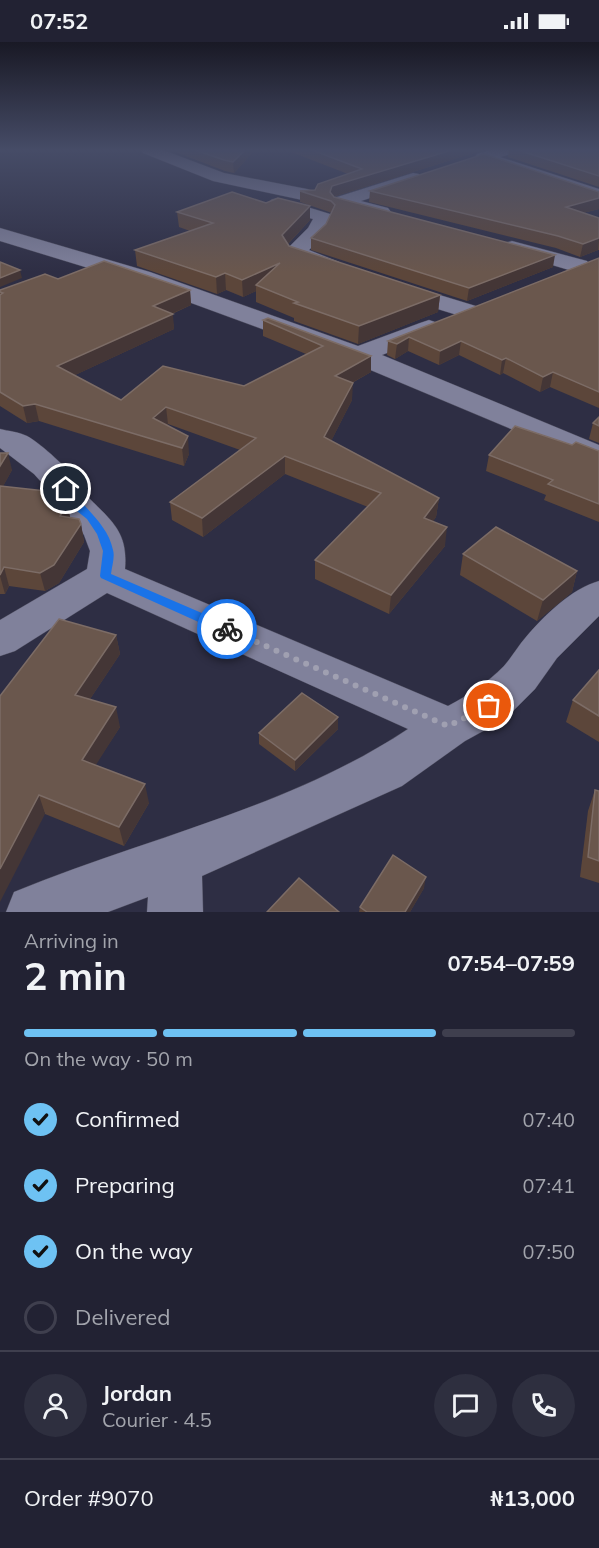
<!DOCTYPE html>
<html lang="en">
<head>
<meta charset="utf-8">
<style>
  :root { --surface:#223; --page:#2e2f3f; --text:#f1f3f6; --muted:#a2a4ac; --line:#3f3f4e; --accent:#6ec2f3 }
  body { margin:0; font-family:Mulish,sans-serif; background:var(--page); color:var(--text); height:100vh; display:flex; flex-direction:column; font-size:22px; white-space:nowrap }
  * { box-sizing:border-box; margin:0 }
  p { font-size:20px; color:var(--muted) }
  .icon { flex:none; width:33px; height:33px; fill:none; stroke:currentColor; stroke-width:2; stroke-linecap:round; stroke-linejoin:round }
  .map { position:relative; height:870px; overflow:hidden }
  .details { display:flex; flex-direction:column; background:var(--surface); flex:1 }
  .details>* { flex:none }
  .pin { position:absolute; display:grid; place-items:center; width:51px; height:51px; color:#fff; margin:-26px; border:3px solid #fff; border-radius:50%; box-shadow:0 2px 6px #0007 }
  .courier { position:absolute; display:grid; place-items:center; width:60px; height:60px; margin:-30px; border:4px solid #1a73e8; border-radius:50%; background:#fff; color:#222; box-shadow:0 2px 8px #0007 }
  .overview em { font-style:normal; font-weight:700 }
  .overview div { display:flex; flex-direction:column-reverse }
  .overview { display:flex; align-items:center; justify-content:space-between; height:102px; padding:0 24px }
  h1 { font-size:39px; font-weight:700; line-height:45px }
  .bar { display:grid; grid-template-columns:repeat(4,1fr); gap:9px 6px; align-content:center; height:72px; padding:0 24px }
  .bar i { height:8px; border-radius:4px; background:var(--line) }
  .bar .on { background:var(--accent) }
  .bar p { grid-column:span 4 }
  .line { display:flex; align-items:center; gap:15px; padding:0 24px; border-top:2px solid var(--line) }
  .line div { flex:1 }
  .round { display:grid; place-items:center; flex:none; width:63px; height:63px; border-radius:32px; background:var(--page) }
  ol { padding:0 24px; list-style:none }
  li { display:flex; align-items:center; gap:18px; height:66px }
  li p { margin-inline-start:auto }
  li .icon { padding:6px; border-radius:50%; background:var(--accent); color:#111; stroke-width:4 }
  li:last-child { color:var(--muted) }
  li i { width:33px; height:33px; border:3px solid var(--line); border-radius:50% }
  .status { display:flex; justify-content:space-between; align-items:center; height:42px; padding:0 30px; background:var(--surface); direction:ltr }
  .status svg { height:16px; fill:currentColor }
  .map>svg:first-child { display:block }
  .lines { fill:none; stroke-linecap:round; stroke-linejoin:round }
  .minor-casing { stroke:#4a4a5c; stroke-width:1 }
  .minor { fill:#80819b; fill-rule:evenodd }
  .wall { fill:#5c463a }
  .shaded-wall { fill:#443636 }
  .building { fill:#6a574d; stroke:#7c6c66; stroke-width:1.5 }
  .route { fill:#1a73e8 }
  .done { stroke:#a0a0b1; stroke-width:6; stroke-dasharray:0 10.8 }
</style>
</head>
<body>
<div class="status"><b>07:52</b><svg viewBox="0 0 49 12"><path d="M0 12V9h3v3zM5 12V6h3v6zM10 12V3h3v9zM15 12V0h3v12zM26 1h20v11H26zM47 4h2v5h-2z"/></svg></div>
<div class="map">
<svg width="599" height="870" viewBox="0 0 599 870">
  <rect width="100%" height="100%" fill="#2e2e44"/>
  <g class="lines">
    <defs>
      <g id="minor">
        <path d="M 141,108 L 163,108 L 224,131 L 307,147 L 314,149 L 316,153 L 314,157 L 307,159 L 213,139 L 143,111 Z"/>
        <path d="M 490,108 L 516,108 L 514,111 L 500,115 L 599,147 L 599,159 L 477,118 L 475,115 L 477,112 Z"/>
        <path d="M 413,131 L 419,132 L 422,136 L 419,140 L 361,159 L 388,166 L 391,170 L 388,174 L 381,176 L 334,164 L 332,160 L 334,156 Z"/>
        <path d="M 278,156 L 330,172 L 333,176 L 324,193 L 309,208 L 339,220 L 342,225 L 339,230 C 322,234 303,221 287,215 L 284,210 L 308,186 L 313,177 L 271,166 L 269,162 L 271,158 Z"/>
        <path d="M 0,186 L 150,230 L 358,304 L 420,281 L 429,278 L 438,281 L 442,286 L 438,291 L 382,313 L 599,403 L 599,424 L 349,319 L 134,240 L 0,199 Z"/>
        <path d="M 512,199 L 587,219 L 590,224 L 587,229 L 579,231 L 505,209 L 501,205 L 505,201 Z"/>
        <path d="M 397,240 L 479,265 L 482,270 L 479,275 L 470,277 L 389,252 L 385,247 L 389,242 Z"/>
        <path d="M 0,387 C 8,389 19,390 27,394 C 43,403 68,427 79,441 C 83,446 85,452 89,456 C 113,480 128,491 125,527 L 448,664 C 469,653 487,641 504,624 C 512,615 518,604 526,595 C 545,573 571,547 599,539 L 599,574 L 557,616 L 535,647 L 505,677 L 465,699 L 402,744 L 202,834 L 203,870 L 147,870 L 148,855 L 108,870 L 6,870 L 14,850 C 145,796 289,766 408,687 L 107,551 L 15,609 L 0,614 L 0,578 L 87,527 L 90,509 L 84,493 L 78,483 L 64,471 L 53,453 L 34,432 L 0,406 Z"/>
      </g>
    </defs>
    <use href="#minor" class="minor-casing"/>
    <use href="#minor" class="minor"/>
  </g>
  <g class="wall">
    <path d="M 170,108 L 262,108 L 253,110 L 234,131 L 225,129 Z"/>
    <path d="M 286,108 L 483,108 L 333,155 L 553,225 L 467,259 L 311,208 L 311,196 L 326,182 L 332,171 L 300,160 L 300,149 L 315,148 L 348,132 Z"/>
    <path d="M 509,108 L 599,108 L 599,145 L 508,115 Z"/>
    <path d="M 370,149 L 599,167 L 583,171 L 599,176 L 599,208 L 598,208 L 580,215 L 556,206 L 369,160 Z"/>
    <path d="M 266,161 L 310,164 L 310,178 L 288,202 L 289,204 L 440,253 L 438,270 L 358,302 L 294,279 L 294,276 L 256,260 L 256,249 L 243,255 L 226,248 L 217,252 L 137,224 L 135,208 L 190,189 L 179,185 L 177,170 Z"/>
    <path d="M 599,216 L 599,366 L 550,345 L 540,350 L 503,331 L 500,333 L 459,313 L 439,323 L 408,309 L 395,317 L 387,313 L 388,299 Z"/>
    <path d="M 58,237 L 190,248 L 191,263 L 172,272 L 174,287 L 75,333 L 121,358 L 244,344 L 306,312 L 263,294 L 263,278 L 371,314 L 371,330 L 352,341 L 352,358 L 331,399 L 439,456 L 436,475 L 433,479 L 445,504 L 389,572 L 315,537 L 315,518 L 368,465 L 285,432 L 203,495 L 172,478 L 170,460 L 240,408 L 168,382 L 167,383 L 189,412 L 184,424 L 39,379 L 27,381 L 0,364 L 0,248 Z"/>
    <path d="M 599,375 L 599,401 L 589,397 L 593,381 Z"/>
    <path d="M 572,403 L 599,409 L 599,480 L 544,458 L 546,453 L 486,429 L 489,413 Z"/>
    <path d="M 0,411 L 12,428 L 3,444 L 67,462 L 70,475 L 81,482 L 84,500 L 59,541 L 45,549 L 9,544 L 5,552 L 0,552 Z"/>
    <path d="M 463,512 L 577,529 L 572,550 L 537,579 L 460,533 Z"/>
    <path d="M 116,593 L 120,612 L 90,657 L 120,685 L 95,723 L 149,761 L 124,804 L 45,772 L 0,654 Z"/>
    <path d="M 599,628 L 599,700 L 566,680 L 573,658 Z"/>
    <path d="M 338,675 L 338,687 L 295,729 L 259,702 L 259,691 Z"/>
    <path d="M 595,748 L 599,749 L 599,841 L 580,835 L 588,769 Z"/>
    <path d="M 424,846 L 410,870 L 359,870 L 360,865 Z"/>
  </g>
  <g class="shaded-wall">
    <path d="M 245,108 L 262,108 L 253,110 L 234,131 L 233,120 Z"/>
    <path d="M 452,108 L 483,108 L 332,155 L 330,150 L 332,144 Z"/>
    <path d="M 599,156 L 599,167 L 563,176 L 566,165 Z"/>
    <path d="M 310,164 L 310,178 L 282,208 L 282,193 Z"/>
    <path d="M 599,196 L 598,208 L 580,215 L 583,202 Z"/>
    <path d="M 555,213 L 553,225 L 467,259 L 469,246 Z"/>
    <path d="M 280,221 L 256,243 L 256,249 L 243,255 L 242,238 Z"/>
    <path d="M 20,228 L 22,236 L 0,245 L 0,236 Z"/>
    <path d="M 225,231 L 226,248 L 217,252 L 216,235 Z"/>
    <path d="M 190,248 L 191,263 L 155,279 L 153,264 Z"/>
    <path d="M 440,253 L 438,270 L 358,302 L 359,284 Z"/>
    <path d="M 173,272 L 174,287 L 60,340 L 57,324 Z"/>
    <path d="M 409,295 L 408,309 L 395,317 L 397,302 Z"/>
    <path d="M 461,299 L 459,313 L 439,323 L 440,309 Z"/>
    <path d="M 371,314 L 371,330 L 335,350 L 335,334 Z"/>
    <path d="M 506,316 L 503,331 L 500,333 L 502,318 Z"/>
    <path d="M 553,330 L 550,345 L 540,350 L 543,335 Z"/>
    <path d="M 353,341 L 352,358 L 324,413 L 324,395 Z"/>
    <path d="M 35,362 L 39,379 L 27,381 L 23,364 Z"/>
    <path d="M 166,365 L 168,382 L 156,393 L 153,376 Z"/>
    <path d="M 188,394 L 189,412 L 184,424 L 182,406 Z"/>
    <path d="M 8,411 L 12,428 L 0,450 L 0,424 Z"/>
    <path d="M 285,414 L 285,432 L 203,495 L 202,476 Z"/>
    <path d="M 439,456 L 436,475 L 422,494 L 424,476 Z"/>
    <path d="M 67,462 L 71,480 L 60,474 Z"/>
    <path d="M 81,482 L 84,500 L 59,541 L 45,549 L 40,531 Z"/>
    <path d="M 447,485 L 445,504 L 389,572 L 391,553 Z"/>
    <path d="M 4,525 L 9,544 L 5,552 L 0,534 Z"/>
    <path d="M 577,529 L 572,550 L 537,579 L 543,558 Z"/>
    <path d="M 116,593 L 120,612 L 80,672 L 75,653 Z"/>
    <path d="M 116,665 L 120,685 L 87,737 L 82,718 Z"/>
    <path d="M 338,675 L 338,687 L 295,729 L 295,718 Z"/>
    <path d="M 145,742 L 149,761 L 124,804 L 119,785 Z"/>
    <path d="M 39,753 L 45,772 L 0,860 L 0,827 Z"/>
    <path d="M 426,835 L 424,846 L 410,870 L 405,870 Z"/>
  </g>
  <g class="building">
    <path d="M 195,108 L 245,108 L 233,120 L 224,118 Z"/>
    <path d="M 312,108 L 452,108 L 332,144 L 330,150 L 334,155 L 555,213 L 469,246 L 311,196 L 326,182 L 335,163 L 331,159 L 300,149 L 315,148 L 318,142 L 362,127 Z"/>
    <path d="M 518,108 L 599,108 L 599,134 Z"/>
    <path d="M 484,112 L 599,150 L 599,156 L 566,165 L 599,176 L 599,196 L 583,202 L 558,194 L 370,149 Z"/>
    <path d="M 232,150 L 266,161 L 278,156 L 310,164 L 282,193 L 289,204 L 440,253 L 359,284 L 294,261 L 298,260 L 256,243 L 280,221 L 242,238 L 225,231 L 216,235 L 135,208 L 213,181 L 177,170 Z"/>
    <path d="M 599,216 L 599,350 L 553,330 L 543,335 L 506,316 L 502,318 L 461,299 L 440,309 L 409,295 L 397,302 L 388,299 Z"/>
    <path d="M 104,219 L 190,248 L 153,264 L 173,272 L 57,324 L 121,358 L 163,324 L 244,344 L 323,304 L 263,278 L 268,276 L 371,314 L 335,334 L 353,341 L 324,395 L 439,456 L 424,476 L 447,485 L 391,553 L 315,518 L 381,451 L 285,414 L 202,476 L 170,460 L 256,396 L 166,365 L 153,376 L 188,394 L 182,406 L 35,362 L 23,364 L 0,350 L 0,253 L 3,251 L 0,250 L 0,248 L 45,232 L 58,237 Z"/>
    <path d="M 0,220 L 20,228 L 0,236 Z"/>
    <path d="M 599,375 L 599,384 L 593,381 Z"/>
    <path d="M 515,384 L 572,403 L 576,400 L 599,409 L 599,462 L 548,442 L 553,438 L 489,413 Z"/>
    <path d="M 0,411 L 8,411 L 0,424 Z"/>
    <path d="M 0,444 L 55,450 L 67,462 L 60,474 L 79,477 L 81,482 L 54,523 L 40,531 L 4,525 L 0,533 Z"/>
    <path d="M 496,485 L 577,529 L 543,558 L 463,512 Z"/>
    <path d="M 59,577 L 116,593 L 75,653 L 116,665 L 82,718 L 145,742 L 119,785 L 39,753 L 0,827 L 0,654 Z"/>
    <path d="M 599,628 L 599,674 L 573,658 Z"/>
    <path d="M 302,651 L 338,675 L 295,718 L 259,691 Z"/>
    <path d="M 595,748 L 599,749 L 599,819 L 588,815 Z"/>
    <path d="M 393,813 L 426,835 L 405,870 L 367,870 L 360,865 Z"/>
    <path d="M 299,836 L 339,870 L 267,870 Z"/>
  </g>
  <linearGradient id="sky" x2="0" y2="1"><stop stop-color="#191925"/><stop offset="0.47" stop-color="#464c67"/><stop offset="1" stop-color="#464c67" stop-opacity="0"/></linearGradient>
  <rect width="599" height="230" fill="url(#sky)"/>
  <path class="route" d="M 66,444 L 70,445 C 83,466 108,482 113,508 C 115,515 112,524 111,532 L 232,584 L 232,591 L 223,591 L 101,536 L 100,534 L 103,509 L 97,492 L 87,477 L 72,465 L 61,447 Z"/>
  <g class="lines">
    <path class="done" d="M 227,587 L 448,684 L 489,664"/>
  </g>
</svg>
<div class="pin" style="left:489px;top:664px;background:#ea580c"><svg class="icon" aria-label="bag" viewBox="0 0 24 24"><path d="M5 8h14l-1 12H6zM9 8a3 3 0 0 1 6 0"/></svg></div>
<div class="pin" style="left:66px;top:447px;background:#1f2937"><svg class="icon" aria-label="home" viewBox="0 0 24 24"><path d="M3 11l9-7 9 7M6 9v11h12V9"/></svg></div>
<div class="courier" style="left:227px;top:587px"><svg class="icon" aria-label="bike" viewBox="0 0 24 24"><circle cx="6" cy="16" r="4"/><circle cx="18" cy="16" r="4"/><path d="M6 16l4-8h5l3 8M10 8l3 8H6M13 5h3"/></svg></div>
</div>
<section class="details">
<div class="overview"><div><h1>2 min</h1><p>Arriving in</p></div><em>07:54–07:59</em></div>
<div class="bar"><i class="on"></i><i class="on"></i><i class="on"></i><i></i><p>On the way · 50 m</p></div>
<ol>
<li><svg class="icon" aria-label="check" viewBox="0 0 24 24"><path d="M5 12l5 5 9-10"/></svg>Confirmed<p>07:40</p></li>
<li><svg class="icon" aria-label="check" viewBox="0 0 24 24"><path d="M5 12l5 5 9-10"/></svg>Preparing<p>07:41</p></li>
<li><svg class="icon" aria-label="check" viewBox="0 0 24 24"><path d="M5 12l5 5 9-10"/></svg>On the way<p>07:50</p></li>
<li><i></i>Delivered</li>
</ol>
<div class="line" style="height:108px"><a class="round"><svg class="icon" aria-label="person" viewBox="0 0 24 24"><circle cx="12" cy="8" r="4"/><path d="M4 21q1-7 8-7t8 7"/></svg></a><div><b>Jordan</b><p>Courier · 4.5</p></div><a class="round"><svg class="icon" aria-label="chat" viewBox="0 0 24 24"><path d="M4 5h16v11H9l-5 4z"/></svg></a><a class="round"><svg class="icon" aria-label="phone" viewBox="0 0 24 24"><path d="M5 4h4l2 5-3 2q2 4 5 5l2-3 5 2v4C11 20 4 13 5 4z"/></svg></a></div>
<div class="line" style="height:78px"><div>Order #9070</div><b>₦13,000</b></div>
</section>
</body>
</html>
